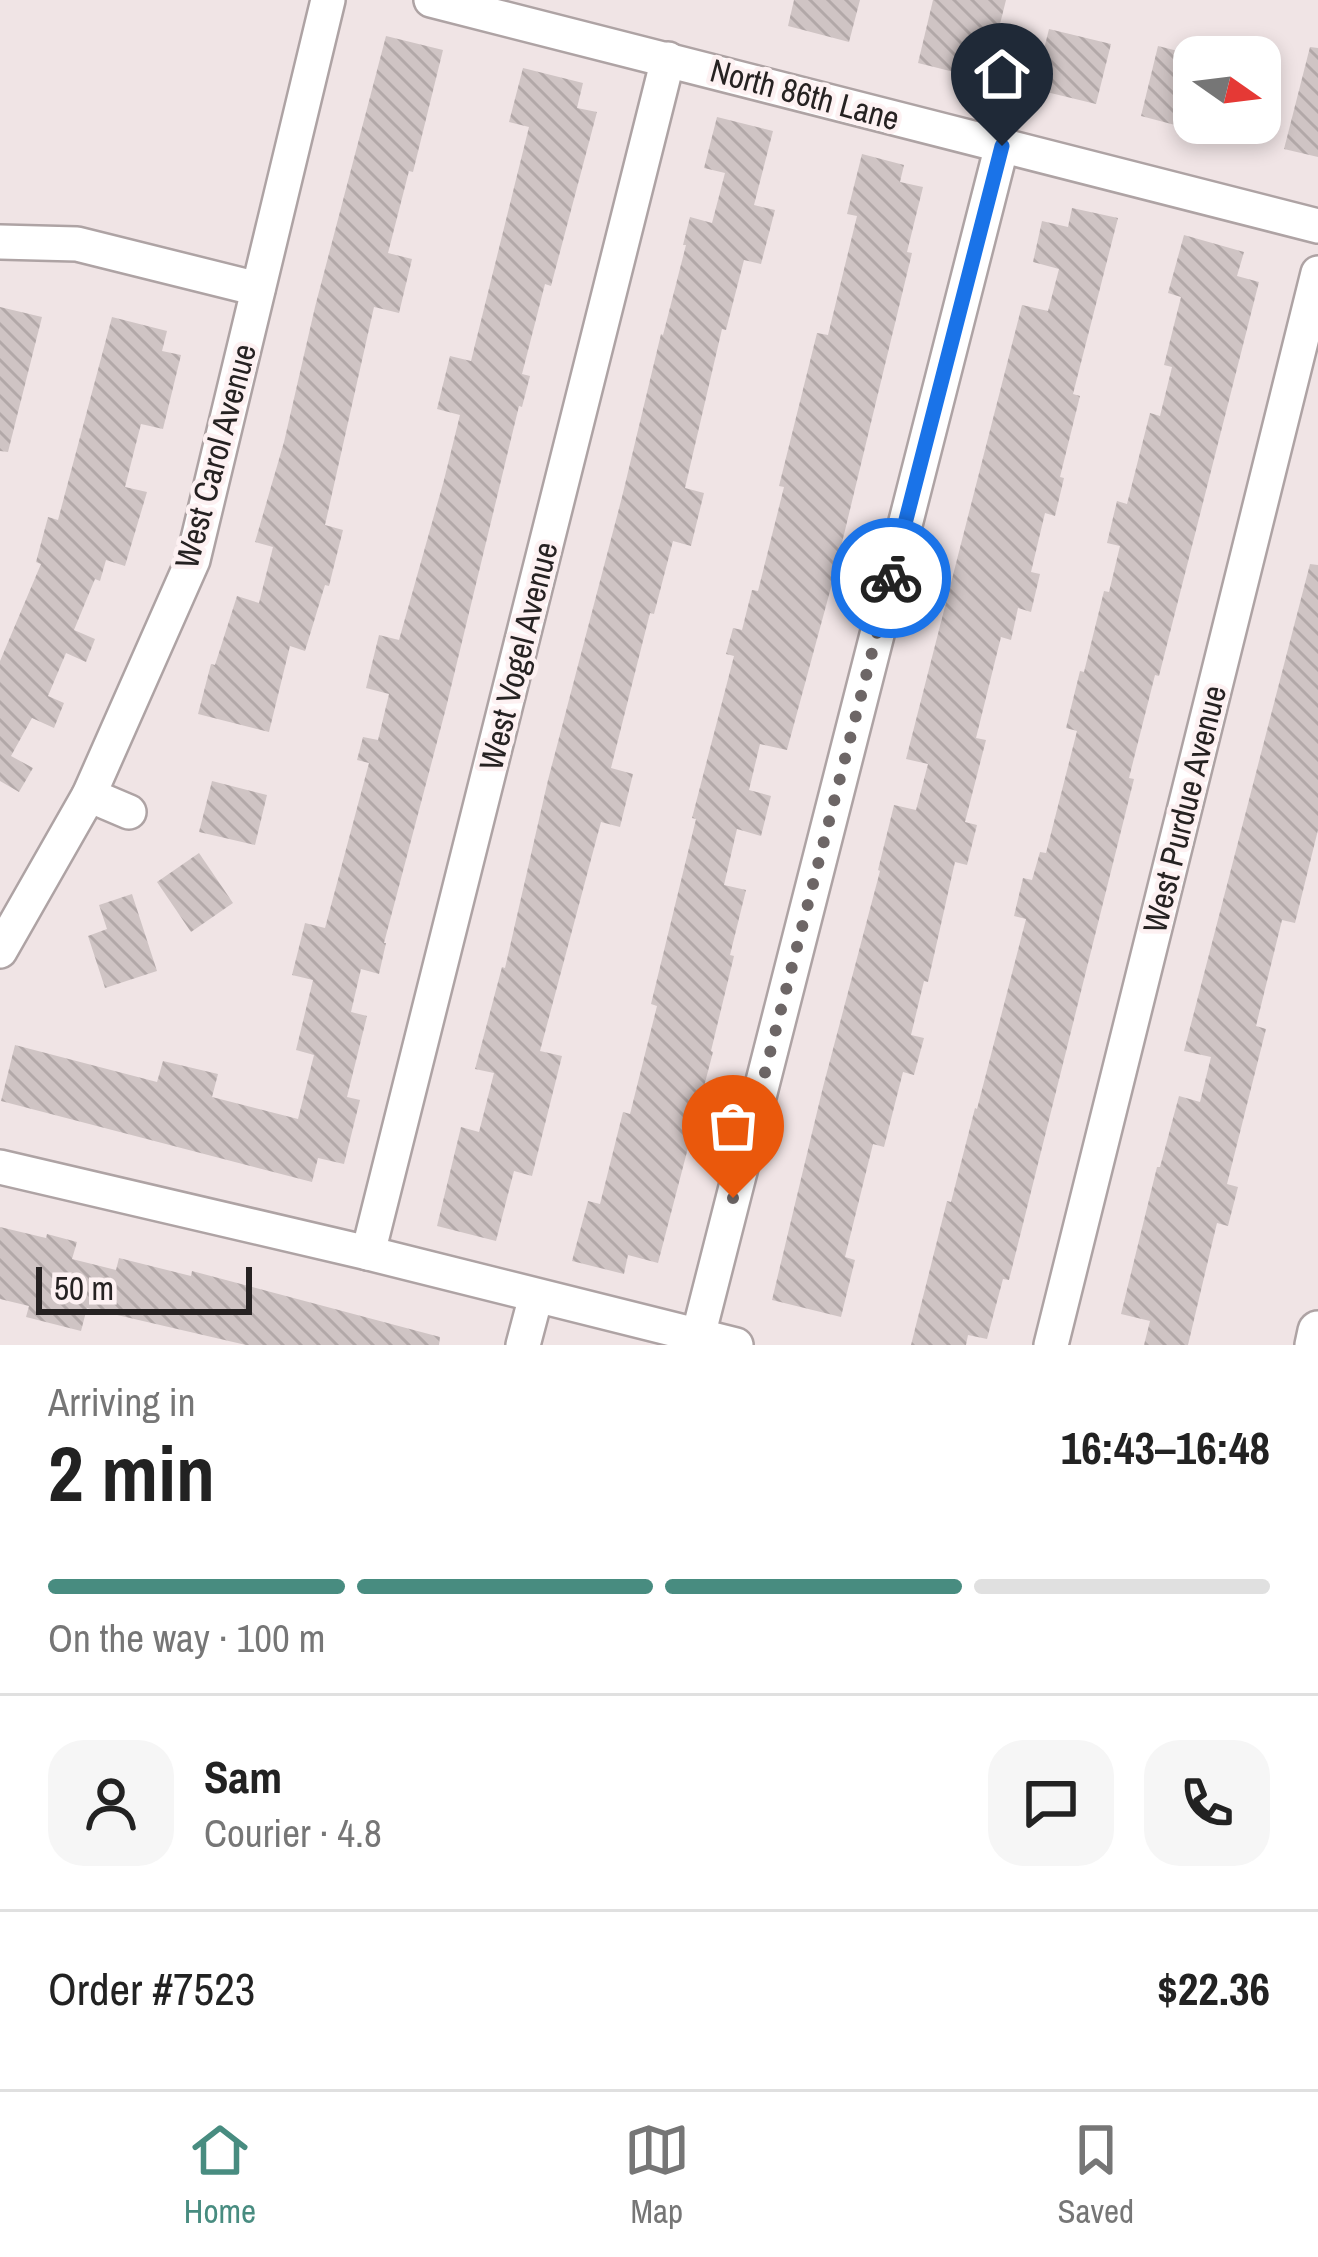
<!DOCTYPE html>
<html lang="en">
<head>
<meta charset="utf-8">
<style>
  :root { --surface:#fff; --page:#f6f6f6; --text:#222; --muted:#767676; --line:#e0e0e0; --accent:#488c80 }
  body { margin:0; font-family:"Archivo Narrow",sans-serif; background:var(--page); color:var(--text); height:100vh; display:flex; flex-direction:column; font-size:45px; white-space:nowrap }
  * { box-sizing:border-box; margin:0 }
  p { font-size:39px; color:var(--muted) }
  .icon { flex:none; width:66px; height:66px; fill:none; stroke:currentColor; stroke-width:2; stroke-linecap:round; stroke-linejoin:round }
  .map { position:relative; height:1345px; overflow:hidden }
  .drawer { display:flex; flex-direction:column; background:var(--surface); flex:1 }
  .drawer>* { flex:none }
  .needle { width:78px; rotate:104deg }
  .tools { position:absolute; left:1173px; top:36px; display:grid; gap:24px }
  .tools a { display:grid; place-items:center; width:108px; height:108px; border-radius:24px; background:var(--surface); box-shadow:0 6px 18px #0003; font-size:60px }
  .scale { position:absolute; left:36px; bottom:30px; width:216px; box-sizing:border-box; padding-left:12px; border:6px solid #262222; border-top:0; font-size:33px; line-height:42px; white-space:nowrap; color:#262222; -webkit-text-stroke:9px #fdf1f2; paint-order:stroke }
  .pin { position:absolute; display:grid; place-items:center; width:102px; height:102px; color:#fff; margin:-123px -51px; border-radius:50% 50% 50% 0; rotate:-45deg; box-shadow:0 0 12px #0007 }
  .pin .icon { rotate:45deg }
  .courier { position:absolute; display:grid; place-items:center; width:120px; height:120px; margin:-60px; border:9px solid #1a73e8; border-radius:50%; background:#fff; color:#222; box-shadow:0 3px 15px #0007 }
  .headline em { font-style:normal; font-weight:700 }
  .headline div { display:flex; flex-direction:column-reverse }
  .headline { display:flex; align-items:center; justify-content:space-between; height:204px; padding:0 48px }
  h1 { font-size:78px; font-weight:700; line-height:90px }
  .bar { display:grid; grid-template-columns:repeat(4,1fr); gap:18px 12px; align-content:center; height:144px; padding:0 48px }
  .bar i { height:15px; border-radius:9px; background:var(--line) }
  .bar .on { background:var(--accent) }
  .bar p { grid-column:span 4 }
  .line { display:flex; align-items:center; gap:30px; padding:0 48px; border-top:3px solid var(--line) }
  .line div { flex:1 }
  .round { display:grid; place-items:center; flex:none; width:126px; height:126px; border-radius:36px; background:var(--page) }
  .menu { display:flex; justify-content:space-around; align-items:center; height:168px; border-top:3px solid var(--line); background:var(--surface); font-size:33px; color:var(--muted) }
  .menu a { display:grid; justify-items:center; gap:6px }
  .menu .on { color:var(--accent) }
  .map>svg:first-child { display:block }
  .building { fill:url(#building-back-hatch) }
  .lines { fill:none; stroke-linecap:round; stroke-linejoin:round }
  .minor-casing { stroke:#aea3a4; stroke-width:38 }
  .tertiary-casing { stroke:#aea3a4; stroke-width:44 }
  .minor { stroke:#fff; stroke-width:33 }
  .tertiary { stroke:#fff; stroke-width:39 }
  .done { stroke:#6d6666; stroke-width:12; stroke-dasharray:0 21.6 }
  .route { stroke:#1a73e8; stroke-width:15 }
  .labels { text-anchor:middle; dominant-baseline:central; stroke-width:9; stroke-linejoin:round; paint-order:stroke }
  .street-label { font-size:33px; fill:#262222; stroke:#fdf1f2 }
</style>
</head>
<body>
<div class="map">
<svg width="1318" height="1345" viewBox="0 0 1318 1345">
  <defs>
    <pattern id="building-back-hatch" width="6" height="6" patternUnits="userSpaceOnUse" patternTransform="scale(3)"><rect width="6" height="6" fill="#cfc4c4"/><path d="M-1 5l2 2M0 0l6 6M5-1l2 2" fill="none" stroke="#b2a8a8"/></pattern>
  </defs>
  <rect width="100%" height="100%" fill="#f0e4e5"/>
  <g class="building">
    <path d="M 794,0 L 860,0 L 849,42 L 788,26 Z"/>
    <path d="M 933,0 L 1006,0 L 986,80 L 918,63 Z"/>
    <path d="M 1049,29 L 1111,44 L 1096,104 L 1034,89 Z"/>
    <path d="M 386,36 L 443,50 L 413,172 L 409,171 L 388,253 L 412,259 L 399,313 L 374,307 L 325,525 L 343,530 L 329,586 L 325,585 L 305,651 L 290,646 L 269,732 L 198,714 L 211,664 L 215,665 L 237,596 L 259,603 L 273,547 L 255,542 L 284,442 L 315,307 Z"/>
    <path d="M 1158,46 L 1194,55 L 1194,130 L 1141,116 Z"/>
    <path d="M 1310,47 L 1318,48 L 1318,157 L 1284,149 Z"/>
    <path d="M 523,68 L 583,83 L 577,108 L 597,112 L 551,286 L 545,284 L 522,374 L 530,376 L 522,407 L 519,406 L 446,708 L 384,943 L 386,943 L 379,974 L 361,969 L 351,1012 L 367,1016 L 347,1097 L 360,1100 L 344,1164 L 318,1158 L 312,1182 L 1,1101 L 15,1045 L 157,1082 L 163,1061 L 218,1074 L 212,1097 L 298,1119 L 314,1055 L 296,1050 L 313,980 L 292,975 L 305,923 L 325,928 L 369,763 L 357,760 L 363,737 L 378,740 L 389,694 L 366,688 L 379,635 L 399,640 L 444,480 L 460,415 L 437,409 L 450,356 L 471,361 L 529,127 L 509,122 Z"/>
    <path d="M 717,117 L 773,131 L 754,205 L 775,210 L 761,264 L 744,260 L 726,330 L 722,329 L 685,488 L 704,493 L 691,546 L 673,541 L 654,614 L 650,613 L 611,768 L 633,774 L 620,827 L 601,822 L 540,1051 L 562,1056 L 532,1176 L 514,1171 L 496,1241 L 437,1226 L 461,1127 L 479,1132 L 494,1073 L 475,1069 L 502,967 L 505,968 L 548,780 L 622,497 L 661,334 L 663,335 L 686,245 L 683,245 L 690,217 L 712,223 L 725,173 L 704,168 Z"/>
    <path d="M 862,154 L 904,165 L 900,182 L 923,187 L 907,252 L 912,253 L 833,580 L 787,750 L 760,744 L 749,790 L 771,796 L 761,836 L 737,829 L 724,885 L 746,890 L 730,955 L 734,956 L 711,1051 L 713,1052 L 658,1263 L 628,1255 L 624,1274 L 572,1261 L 588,1201 L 600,1204 L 623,1112 L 630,1114 L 657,1006 L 651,1004 L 696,819 L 692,818 L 734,656 L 726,654 L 733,628 L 742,630 L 752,590 L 758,591 L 784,487 L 779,486 L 817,333 L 828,335 L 857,216 L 847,214 Z"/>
    <path d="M 1072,208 L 1118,218 L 1073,394 L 1080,396 L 1060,477 L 1064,478 L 1055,516 L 1045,513 L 1031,572 L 1040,574 L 1031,612 L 1018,608 L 1011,640 L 1001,637 L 976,738 L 986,740 L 965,822 L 977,825 L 967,865 L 955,862 L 928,982 L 924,981 L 911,1035 L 924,1038 L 914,1075 L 903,1072 L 884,1147 L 873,1144 L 845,1257 L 855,1260 L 841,1317 L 772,1300 L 823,1087 L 880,871 L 878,870 L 894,805 L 916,810 L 928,764 L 906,759 L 1022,305 L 1048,311 L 1059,269 L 1033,262 L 1042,221 L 1068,227 Z"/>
    <path d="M 1184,235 L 1244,252 L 1237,276 L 1259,282 L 1159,676 L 1155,675 L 1129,778 L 1134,779 L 1009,1280 L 1003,1279 L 987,1339 L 968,1335 L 966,1345 L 911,1345 L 947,1201 L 951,1202 L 975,1108 L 977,1109 L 1026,919 L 1014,916 L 1023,878 L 1032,880 L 1040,852 L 1046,853 L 1077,731 L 1066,728 L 1080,671 L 1084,672 L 1104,591 L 1109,592 L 1120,546 L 1107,543 L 1117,501 L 1127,504 L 1150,413 L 1160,416 L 1172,367 L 1164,365 L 1181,297 L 1168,293 Z"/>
    <path d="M 0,307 L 42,317 L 8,452 L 0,451 Z"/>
    <path d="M 112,317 L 167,331 L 162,351 L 181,355 L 163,429 L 141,424 L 125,487 L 147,492 L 125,566 L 106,560 L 100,581 L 95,579 L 74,630 L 95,639 L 86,662 L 66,653 L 48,696 L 64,703 L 54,728 L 32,718 L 11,756 L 33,768 L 19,792 L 0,781 L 0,661 L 41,564 L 36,562 L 48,517 L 58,520 Z"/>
    <path d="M 1310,564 L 1318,565 L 1318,830 L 1295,923 L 1282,920 L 1256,1026 L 1266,1029 L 1227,1184 L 1238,1187 L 1228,1226 L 1217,1223 L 1188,1345 L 1144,1345 L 1150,1321 L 1121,1314 L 1157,1167 L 1160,1167 L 1179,1096 L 1200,1102 L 1211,1057 L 1184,1051 Z"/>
    <path d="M 212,781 L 267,795 L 255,845 L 199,832 Z"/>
    <path d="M 199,853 L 233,903 L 191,932 L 157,882 Z"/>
    <path d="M 132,894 L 157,971 L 105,988 L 88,936 L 107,929 L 99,905 Z"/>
    <path d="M 0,1227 L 46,1238 L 47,1234 L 77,1242 L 72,1259 L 116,1270 L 119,1258 L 191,1276 L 192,1271 L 440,1337 L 439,1345 L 246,1345 L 87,1308 L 81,1331 L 26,1317 L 29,1306 L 0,1299 Z"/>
  </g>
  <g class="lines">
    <defs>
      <g id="minor">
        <path d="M 431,0 L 1318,226"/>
        <path d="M 0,242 L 77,244 L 258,289"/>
        <path d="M 89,795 L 129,812"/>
        <path d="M 0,951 L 89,795 L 193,560 L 328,0"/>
        <path d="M 0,1167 L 368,1253 L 736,1345"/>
        <path d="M 368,1253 L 668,59"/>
        <path d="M 698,1336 L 1002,145"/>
        <path d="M 523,1345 L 536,1296"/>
        <path d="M 1051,1345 L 1318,273"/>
      </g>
      <path id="tertiary" d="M 1315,1345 L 1318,1331"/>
    </defs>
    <use href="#minor" class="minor-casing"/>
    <use href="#tertiary" class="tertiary-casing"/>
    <use href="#minor" class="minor"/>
    <use href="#tertiary" class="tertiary"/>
  </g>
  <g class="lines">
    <path class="done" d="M 733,1198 L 891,578"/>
    <path class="route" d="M 891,578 L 1002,146"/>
  </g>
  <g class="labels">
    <g class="street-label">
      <text transform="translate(805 94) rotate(15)">North 86th Lane</text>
      <text transform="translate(215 456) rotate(-75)">West Carol Avenue</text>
      <text transform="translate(518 656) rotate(-76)">West Vogel Avenue</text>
      <text transform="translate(1184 809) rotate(-76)">West Purdue Avenue</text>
    </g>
  </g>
</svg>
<div class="tools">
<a><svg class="needle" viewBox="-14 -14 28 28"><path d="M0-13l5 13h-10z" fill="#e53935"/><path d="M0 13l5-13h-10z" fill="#767676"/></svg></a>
</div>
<div class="scale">50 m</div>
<div class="pin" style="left:733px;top:1198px;background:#ea580c"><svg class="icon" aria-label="bag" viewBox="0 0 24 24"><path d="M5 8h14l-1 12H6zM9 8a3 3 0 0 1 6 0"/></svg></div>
<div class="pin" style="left:1002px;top:146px;background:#1f2937"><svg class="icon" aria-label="home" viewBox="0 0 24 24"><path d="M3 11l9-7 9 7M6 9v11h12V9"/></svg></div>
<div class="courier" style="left:891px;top:578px"><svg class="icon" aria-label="bike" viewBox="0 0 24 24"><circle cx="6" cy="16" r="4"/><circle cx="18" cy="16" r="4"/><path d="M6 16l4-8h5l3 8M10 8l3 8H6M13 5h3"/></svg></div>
</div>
<section class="drawer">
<div class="headline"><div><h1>2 min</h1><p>Arriving in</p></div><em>16:43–16:48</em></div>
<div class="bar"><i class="on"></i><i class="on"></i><i class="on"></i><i></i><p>On the way · 100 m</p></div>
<div class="line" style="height:216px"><a class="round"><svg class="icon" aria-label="person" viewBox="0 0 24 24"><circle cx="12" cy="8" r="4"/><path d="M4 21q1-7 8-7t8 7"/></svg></a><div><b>Sam</b><p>Courier · 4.8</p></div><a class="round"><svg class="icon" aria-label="chat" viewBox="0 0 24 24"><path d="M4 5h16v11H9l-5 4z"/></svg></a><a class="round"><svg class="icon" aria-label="phone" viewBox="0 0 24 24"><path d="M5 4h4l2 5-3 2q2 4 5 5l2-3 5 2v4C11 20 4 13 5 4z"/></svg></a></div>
<div class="line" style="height:156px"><div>Order #7523</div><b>$22.36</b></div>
</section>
<nav class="menu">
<a class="on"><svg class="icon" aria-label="home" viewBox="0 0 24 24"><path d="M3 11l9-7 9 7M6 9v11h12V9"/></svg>Home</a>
<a><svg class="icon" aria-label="map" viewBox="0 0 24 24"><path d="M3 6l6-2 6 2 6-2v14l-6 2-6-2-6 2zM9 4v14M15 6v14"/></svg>Map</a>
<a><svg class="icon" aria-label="saved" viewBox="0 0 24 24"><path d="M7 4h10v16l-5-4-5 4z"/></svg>Saved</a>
</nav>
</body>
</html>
